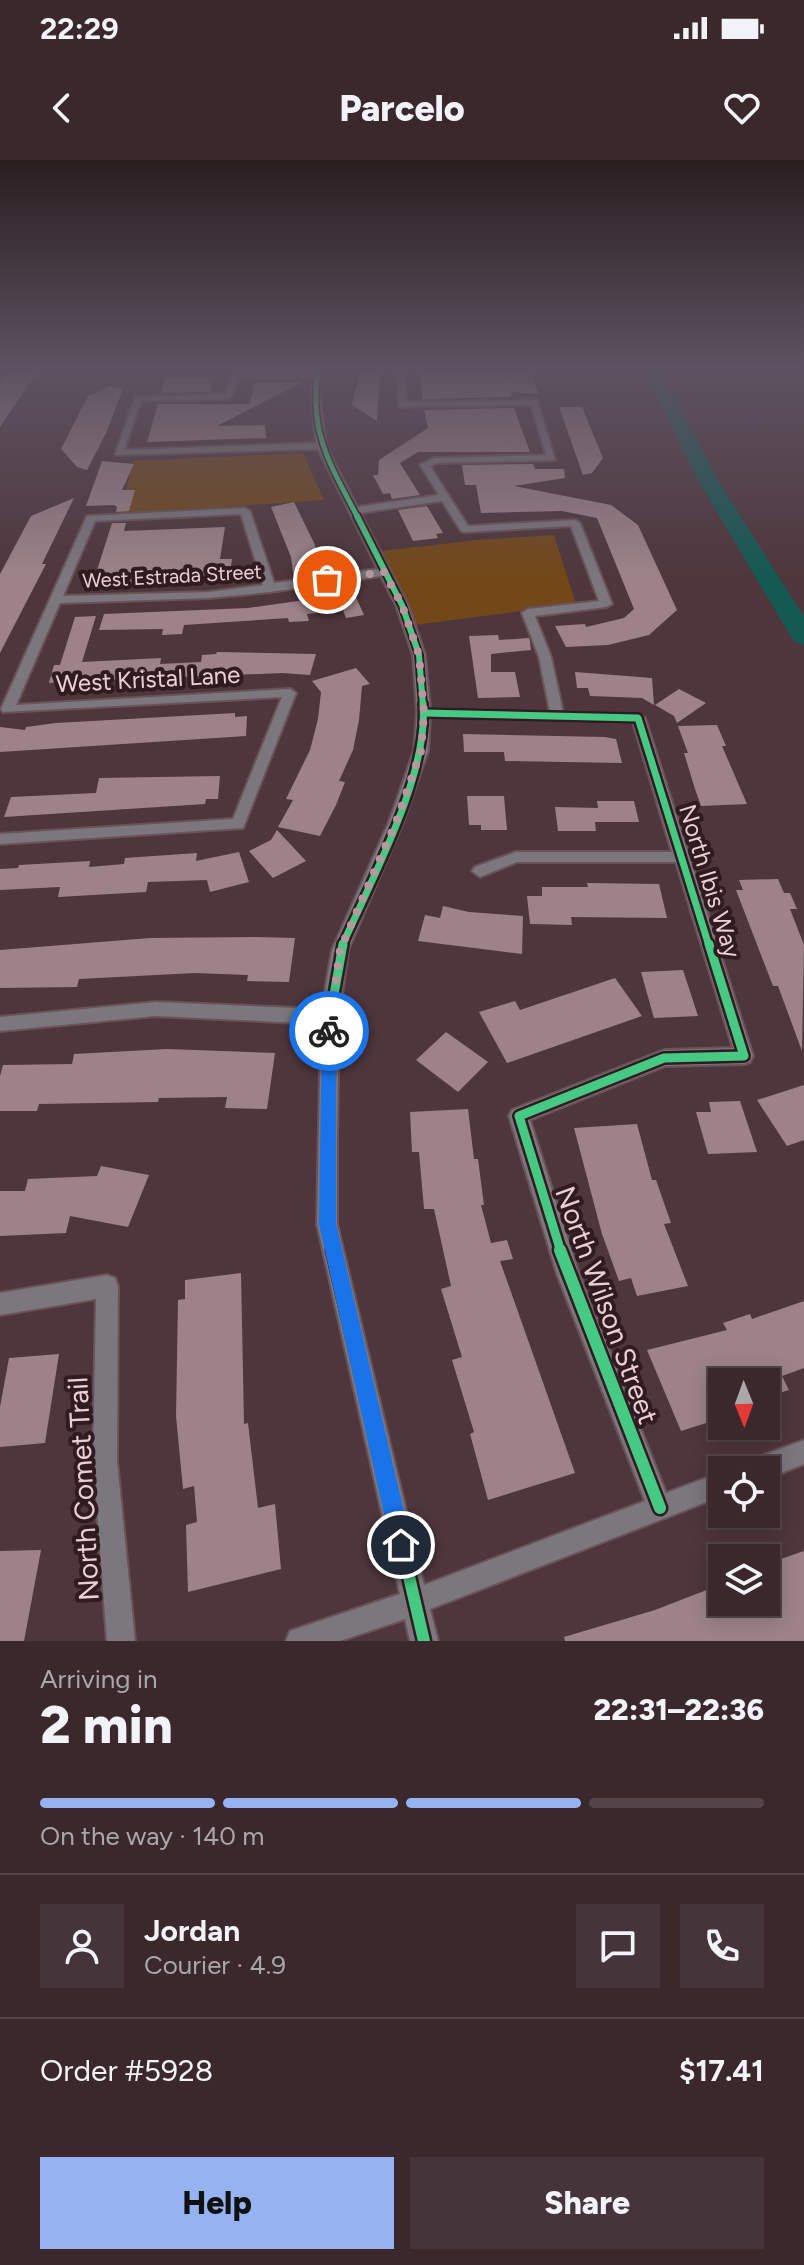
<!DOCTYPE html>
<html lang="en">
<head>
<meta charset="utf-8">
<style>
  :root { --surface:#3a282d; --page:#453439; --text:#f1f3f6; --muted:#aba6aa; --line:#544449; --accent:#95b2f1 }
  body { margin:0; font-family:Figtree,sans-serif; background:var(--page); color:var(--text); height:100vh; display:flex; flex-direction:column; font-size:30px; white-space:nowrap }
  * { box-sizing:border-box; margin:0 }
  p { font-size:26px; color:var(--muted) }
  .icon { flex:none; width:44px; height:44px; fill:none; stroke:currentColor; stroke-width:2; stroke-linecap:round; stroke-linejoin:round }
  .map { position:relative; height:1481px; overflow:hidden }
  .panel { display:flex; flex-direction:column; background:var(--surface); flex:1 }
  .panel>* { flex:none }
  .needle { width:52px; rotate:179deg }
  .fabs { position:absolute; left:708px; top:1208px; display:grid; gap:16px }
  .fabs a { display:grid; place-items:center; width:72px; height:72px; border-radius:0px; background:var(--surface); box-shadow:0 4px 20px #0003,0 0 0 2px var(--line); font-size:40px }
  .pin { position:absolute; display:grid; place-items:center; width:68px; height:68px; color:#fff; margin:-34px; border:4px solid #fff; border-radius:50%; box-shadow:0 2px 8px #0007 }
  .courier { position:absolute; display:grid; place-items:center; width:80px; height:80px; margin:-40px; border:6px solid #1a73e8; border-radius:50%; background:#fff; color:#222; box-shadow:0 2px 10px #0007 }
  .summary em { font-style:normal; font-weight:800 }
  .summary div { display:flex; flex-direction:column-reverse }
  .summary { display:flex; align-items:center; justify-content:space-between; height:136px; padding:0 40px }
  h1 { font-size:52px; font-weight:800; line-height:60px }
  .bar { display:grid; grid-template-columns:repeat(4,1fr); gap:12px 8px; align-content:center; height:96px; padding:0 40px }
  .bar i { height:10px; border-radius:6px; background:var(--line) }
  .bar .active { background:var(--accent) }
  .bar p { grid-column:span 4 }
  .line { display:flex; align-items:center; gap:20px; padding:0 40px; border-top:2px solid var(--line) }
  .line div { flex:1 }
  .round { display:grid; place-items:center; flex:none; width:84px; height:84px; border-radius:0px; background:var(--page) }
  .cta { display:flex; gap:16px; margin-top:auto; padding:16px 40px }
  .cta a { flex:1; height:92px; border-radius:0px; background:var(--accent); color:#111; font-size:32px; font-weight:800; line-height:92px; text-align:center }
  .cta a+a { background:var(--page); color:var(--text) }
  .status { display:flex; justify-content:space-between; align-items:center; height:56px; padding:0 40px; background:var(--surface); direction:ltr }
  .status svg { height:22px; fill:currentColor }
  header { display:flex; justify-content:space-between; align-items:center; height:104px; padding:0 40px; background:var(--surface); font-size:36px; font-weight:800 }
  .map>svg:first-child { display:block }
  .green { fill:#724819 }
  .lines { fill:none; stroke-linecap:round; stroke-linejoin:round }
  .river { fill:#155953; fill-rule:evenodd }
  .building { fill:#9d8389 }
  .minor-casing { stroke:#695358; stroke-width:4 }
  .minor { fill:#7c767d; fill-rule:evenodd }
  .cycleway-far4-casing { stroke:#301c20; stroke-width:8 }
  .cycleway-far3-casing { stroke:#301c20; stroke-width:10 }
  .cycleway-far2-casing { stroke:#301c20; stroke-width:12 }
  .cycleway-far1-casing { stroke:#301c20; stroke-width:14 }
  .cycleway-casing { stroke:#301c20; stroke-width:17 }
  .cycleway-far4 { stroke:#46c982; stroke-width:5 }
  .cycleway-far3 { stroke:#46c982; stroke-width:6 }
  .cycleway-far2 { stroke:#46c982; stroke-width:7 }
  .cycleway-far1 { stroke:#46c982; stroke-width:9 }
  .cycleway { stroke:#46c982; stroke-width:12 }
  .route { fill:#1a73e8 }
  .done { stroke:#b5999f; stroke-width:8; stroke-dasharray:0 14.4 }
  .labels { text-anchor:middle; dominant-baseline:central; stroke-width:8; stroke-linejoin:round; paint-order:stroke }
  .far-street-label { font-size:20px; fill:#eccfd4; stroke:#301c20 }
  .street-label { font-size:24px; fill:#eccfd4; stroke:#301c20 }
  .near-street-label { font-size:28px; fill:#eccfd4; stroke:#301c20 }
</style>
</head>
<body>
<div class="status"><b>22:29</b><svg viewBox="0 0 49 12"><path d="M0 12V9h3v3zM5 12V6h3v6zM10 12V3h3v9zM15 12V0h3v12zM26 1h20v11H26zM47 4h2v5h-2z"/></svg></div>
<header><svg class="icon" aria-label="back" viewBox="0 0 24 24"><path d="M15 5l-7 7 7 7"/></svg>Parcelo<svg class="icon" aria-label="heart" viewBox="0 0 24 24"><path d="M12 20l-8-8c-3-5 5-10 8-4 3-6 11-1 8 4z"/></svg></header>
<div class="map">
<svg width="804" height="1481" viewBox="0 0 804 1481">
  <rect width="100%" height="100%" fill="#4e363c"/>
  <g class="green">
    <path d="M 303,293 L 324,340 L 121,354 L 133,301 Z"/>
    <path d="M 554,375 L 576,444 L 415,465 L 381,391 L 477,380 Z"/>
  </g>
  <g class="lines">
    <path class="river" d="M 644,210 L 661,210 L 719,322 L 804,457 L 804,485 L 795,482 L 791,477 L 699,322 Z"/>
  </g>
  <g class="building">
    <path d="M 10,210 L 39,210 L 0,267 L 0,224 Z"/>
    <path d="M 360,210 L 380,210 L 377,261 L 352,245 Z"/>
    <path d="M 421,210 L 529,210 L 539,234 L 512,232 L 511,237 L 422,239 Z"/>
    <path d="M 165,218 L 213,218 L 210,232 L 161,233 Z"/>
    <path d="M 303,222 L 217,266 L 265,265 L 266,278 L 147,282 L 158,244 L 250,244 L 254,223 Z"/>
    <path d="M 110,226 L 123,229 L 106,273 L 87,310 L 77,307 L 61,289 L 88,236 Z"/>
    <path d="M 559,247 L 582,247 L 603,298 L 592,313 L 583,315 Z"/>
    <path d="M 514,248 L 530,292 L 418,292 L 400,303 L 420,335 L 392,339 L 390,333 L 383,334 L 373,315 L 378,315 L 379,300 L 428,268 L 424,250 Z"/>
    <path d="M 102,301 L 134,304 L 122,330 L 135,330 L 129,351 L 116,352 L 117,347 L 114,345 L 86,346 Z"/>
    <path d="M 533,304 L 535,309 L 564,309 L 565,318 L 514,326 L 611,345 L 638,365 L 677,450 L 649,475 L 608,485 L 566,487 L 555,466 L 585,464 L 586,467 L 624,458 L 634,449 L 597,358 L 562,351 L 481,353 L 476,325 L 465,325 L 462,305 Z"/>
    <path d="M 74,338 L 42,404 L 46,404 L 0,493 L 0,414 L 31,356 Z"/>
    <path d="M 294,342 L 315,385 L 321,409 L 293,412 L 291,397 L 271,347 Z"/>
    <path d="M 427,346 L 443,373 L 436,374 L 438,378 L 413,381 L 398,350 Z"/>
    <path d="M 112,363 L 126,363 L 124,371 L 225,367 L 220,399 L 232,399 L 229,419 L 92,426 Z"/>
    <path d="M 354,433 L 364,455 L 346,458 L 343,450 L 307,454 L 309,461 L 289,462 L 288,458 L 184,465 L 182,474 L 162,475 L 163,469 L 99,470 L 104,454 L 248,448 Z"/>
    <path d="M 96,456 L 82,502 L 161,498 L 160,504 L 201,502 L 202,495 L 216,494 L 217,492 L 316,494 L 310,515 L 282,513 L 109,520 L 108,523 L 60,526 L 61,522 L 49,523 L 54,505 L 60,505 L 75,457 Z"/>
    <path d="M 498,475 L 499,480 L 529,478 L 530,482 L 531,490 L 491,494 L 491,512 L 515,512 L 520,537 L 478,538 L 469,476 Z"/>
    <path d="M 356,508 L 370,524 L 362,526 L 359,560 L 353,590 L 339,621 L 345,622 L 336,645 L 320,676 L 278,667 L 293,640 L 286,639 L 310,590 L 318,559 L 321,532 L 312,521 Z"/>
    <path d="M 575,512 L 652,518 L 654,545 L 642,538 L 590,536 L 588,528 L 577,528 Z"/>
    <path d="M 679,529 L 706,543 L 677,563 L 674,556 L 655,545 Z"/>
    <path d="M 235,553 L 235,557 L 247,556 L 246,576 L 0,592 L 0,567 L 25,570 L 26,567 L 56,563 Z"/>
    <path d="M 717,565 L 726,586 L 722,586 L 747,644 L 701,646 L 695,629 L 684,593 L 688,593 L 678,566 Z"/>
    <path d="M 463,574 L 605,577 L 616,579 L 622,603 L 505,601 L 504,592 L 464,592 Z"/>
    <path d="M 220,616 L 218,639 L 206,639 L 205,644 L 4,657 L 11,637 L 96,633 L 99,618 Z"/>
    <path d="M 467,636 L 504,636 L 507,670 L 481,670 L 481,665 L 469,665 Z"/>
    <path d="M 597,641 L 634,641 L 639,662 L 595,662 L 596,671 L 558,671 L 555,647 L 598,648 Z"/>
    <path d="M 277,670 L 306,701 L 273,718 L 249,691 L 271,680 Z"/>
    <path d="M 239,692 L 249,722 L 210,732 L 207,720 L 148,722 L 146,732 L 58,737 L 60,727 L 0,730 L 0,709 L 18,708 L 19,705 L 90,701 L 89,707 L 124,704 L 125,698 L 197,693 L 196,701 Z"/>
    <path d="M 778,719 L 784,733 L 790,733 L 797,749 L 790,749 L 804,785 L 802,891 L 778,826 L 773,826 L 736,730 L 743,730 L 739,720 Z"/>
    <path d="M 587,723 L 659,724 L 667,758 L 571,757 L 572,765 L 530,764 L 527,736 L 542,736 L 542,727 L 588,727 Z"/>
    <path d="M 443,746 L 469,752 L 523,756 L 522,794 L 418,781 L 425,755 L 440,758 Z"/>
    <path d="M 255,777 L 295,778 L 289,822 L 247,821 L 248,815 L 195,813 L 79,819 L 77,827 L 0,828 L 0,790 L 150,778 Z"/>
    <path d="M 683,810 L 698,856 L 654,858 L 641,812 Z"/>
    <path d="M 615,818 L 642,856 L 507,903 L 479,852 L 515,841 L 520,850 Z"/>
    <path d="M 446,872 L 488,902 L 458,932 L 416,900 Z"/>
    <path d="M 167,889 L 275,893 L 267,949 L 225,948 L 227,937 L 159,938 L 158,942 L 39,944 L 37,951 L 0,951 L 0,916 L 3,905 L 72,904 L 74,894 Z"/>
    <path d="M 804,925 L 804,980 L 787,986 L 757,940 Z"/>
    <path d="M 740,941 L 757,992 L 708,994 L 696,952 L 711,952 L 709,942 Z"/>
    <path d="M 468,949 L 474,999 L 478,999 L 484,1045 L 481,1045 L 491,1083 L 507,1080 L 513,1099 L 500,1101 L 575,1313 L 488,1340 L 470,1274 L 474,1272 L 452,1200 L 462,1197 L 441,1129 L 451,1126 L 434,1049 L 424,1049 L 419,992 L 412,992 L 410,952 Z"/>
    <path d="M 637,964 L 652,1020 L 656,1020 L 671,1063 L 664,1064 L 688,1126 L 637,1136 L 631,1118 L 619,1121 L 602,1074 L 574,968 Z"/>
    <path d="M 101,1006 L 149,1015 L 128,1067 L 70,1056 L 66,1073 L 0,1076 L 0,1031 L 25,1031 L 28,1019 L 97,1016 Z"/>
    <path d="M 241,1113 L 244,1264 L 248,1263 L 258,1348 L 275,1344 L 281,1409 L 188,1432 L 186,1365 L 197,1362 L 194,1326 L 183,1329 L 176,1256 L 178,1140 L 185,1139 L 185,1120 Z"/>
    <path d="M 804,1141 L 804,1208 L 782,1216 L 789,1230 L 766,1237 L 766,1222 L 713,1222 L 722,1242 L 722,1258 L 681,1271 L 647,1190 L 727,1170 L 723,1163 L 750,1154 L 752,1159 Z"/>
    <path d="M 59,1194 L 45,1283 L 0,1287 L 0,1247 L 9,1198 Z"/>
    <path d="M 41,1390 L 24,1481 L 0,1481 L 0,1391 Z"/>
    <path d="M 804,1391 L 804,1481 L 565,1481 L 564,1477 L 655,1450 L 722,1424 L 722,1442 L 766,1442 L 766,1404 Z"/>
  </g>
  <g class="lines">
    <defs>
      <g id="minor">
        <path d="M 234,210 L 242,210 L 241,214 L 322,210 L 319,229 L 326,286 L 357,347 L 439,335 L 420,305 L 434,298 L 546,295 L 531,245 L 399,247 L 397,210 L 405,210 L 406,242 L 537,240 L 555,300 L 438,303 L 430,306 L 468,366 L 575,360 L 580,363 L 612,444 L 606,447 L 535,456 L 551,497 L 563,552 L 638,554 L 645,558 L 753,896 L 750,902 L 744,904 L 665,906 L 530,960 L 579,1114 L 666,1333 L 722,1312 L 722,1336 L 430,1449 L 438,1481 L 410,1481 L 405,1459 L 340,1481 L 286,1481 L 290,1471 L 400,1434 L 317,1064 L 321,864 L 156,856 L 0,871 L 0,857 L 156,842 L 322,849 L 332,790 L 389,662 L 414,591 L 417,553 L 413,495 L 396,445 L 381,416 L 270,432 L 209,438 L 60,443 L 16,545 L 290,529 L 296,533 L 243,668 L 0,684 L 0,674 L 233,659 L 282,537 L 3,552 L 1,549 L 87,356 L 245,348 L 250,351 L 274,423 L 378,409 L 318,289 L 115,295 L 135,237 L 225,234 ZM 313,217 L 311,229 L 316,283 L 124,290 L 141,241 L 228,239 L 232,236 L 239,218 ZM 442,341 L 461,371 L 465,372 L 571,366 L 599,441 L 528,449 L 522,453 L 539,497 L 550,552 L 430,549 L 425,495 L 408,445 L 360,353 ZM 241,354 L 263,425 L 209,432 L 63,436 L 95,361 ZM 430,557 L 633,562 L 672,692 L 516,692 L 475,707 L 472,711 L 480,717 L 517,702 L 676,702 L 733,888 L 664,890 L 512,950 L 509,956 L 557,1114 L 645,1341 L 424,1425 L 337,1064 L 337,978 L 339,857 L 348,790 L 403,662 L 428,591 Z"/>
        <path d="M 107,1115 L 115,1118 L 118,1126 L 117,1301 L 135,1481 L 107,1481 L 93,1301 L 96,1139 L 0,1155 L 0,1133 Z"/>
        <path d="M 804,1280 L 804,1304 L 766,1319 L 766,1310 L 745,1310 L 748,1301 Z"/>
      </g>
    </defs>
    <use href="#minor" class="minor-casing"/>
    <use href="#minor" class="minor"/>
    <defs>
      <path id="cycleway-far4" d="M 318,210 C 308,272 331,306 358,358"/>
      <path id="cycleway-far3" d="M 357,356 L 402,445 L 419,495 L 423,546"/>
      <g id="cycleway-far2">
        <path d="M 424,553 L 638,558 L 709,786"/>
        <path d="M 342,786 C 371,720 429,615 423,544"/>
      </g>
      <g id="cycleway-far1">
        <path d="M 333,1092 L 327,1064 L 330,857 L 343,784"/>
        <path d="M 561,1092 L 519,956 L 664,898 L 744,896 L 709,784"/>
      </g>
      <g id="cycleway">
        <path d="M 333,1090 L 424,1481"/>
        <path d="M 560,1090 L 660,1348"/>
      </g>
    </defs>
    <use href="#cycleway-far4" class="cycleway-far4-casing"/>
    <use href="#cycleway-far3" class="cycleway-far3-casing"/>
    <use href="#cycleway-far2" class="cycleway-far2-casing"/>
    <use href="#cycleway-far1" class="cycleway-far1-casing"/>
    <use href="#cycleway" class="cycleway-casing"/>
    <use href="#cycleway-far4" class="cycleway-far4"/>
    <use href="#cycleway-far3" class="cycleway-far3"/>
    <use href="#cycleway-far2" class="cycleway-far2"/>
    <use href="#cycleway-far1" class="cycleway-far1"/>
    <use href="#cycleway" class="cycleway"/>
  </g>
  <linearGradient id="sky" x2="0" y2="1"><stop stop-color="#2b1e21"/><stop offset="0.5" stop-color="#5d5261"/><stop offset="1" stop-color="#5d5261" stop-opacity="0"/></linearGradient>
  <rect width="804" height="418" fill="url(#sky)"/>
  <path class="route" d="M 329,865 L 336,871 L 336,1064 L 412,1385 L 409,1392 L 401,1395 L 394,1392 L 391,1385 L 319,1064 L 322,871 Z"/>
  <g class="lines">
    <path class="done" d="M 327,420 L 384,412 L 402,445 L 419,495 L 424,553 L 421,591 L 396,662 L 340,790 L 329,871"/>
  </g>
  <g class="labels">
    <g class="far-street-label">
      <text transform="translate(172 416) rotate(-3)">West Estrada Street</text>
    </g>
    <g class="street-label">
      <text transform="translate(148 519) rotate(-3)">West Kristal Lane</text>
      <text transform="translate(710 721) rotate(73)">North Ibis Way</text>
    </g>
    <g class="near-street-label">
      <text transform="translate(607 1145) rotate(70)">North Wilson Street</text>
      <text transform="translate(83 1329) rotate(-93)">North Comet Trail</text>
    </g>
  </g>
</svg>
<div class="fabs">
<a><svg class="needle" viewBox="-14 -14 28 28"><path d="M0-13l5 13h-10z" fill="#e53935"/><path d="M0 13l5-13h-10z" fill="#aba6aa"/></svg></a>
<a><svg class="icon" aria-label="locate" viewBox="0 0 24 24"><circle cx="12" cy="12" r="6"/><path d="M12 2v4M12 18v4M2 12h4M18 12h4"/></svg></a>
<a><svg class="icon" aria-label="layers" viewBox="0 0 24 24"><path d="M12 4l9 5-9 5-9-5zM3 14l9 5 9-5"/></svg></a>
</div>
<div class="pin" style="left:327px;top:420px;background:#ea580c"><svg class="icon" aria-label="bag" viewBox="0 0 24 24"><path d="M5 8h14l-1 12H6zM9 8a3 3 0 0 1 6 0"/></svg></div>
<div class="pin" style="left:401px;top:1385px;background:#1f2937"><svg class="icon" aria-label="home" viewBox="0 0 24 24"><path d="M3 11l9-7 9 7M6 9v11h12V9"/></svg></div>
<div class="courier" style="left:329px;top:871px"><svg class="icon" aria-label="bike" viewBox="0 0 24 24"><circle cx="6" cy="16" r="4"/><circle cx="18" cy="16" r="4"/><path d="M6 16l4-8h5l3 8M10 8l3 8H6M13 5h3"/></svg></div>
</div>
<section class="panel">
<div class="summary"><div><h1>2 min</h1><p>Arriving in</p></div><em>22:31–22:36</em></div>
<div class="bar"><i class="active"></i><i class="active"></i><i class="active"></i><i></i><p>On the way · 140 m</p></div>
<div class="line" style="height:144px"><a class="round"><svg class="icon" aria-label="person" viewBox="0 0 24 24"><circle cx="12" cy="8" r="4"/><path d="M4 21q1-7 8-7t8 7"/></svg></a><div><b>Jordan</b><p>Courier · 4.9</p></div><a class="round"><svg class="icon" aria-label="chat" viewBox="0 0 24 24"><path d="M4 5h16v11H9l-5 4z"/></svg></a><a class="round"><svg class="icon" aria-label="phone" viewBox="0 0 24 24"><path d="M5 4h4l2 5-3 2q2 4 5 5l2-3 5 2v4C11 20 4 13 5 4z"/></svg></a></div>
<div class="line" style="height:104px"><div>Order #5928</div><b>$17.41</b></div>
<div class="cta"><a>Help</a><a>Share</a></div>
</section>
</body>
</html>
